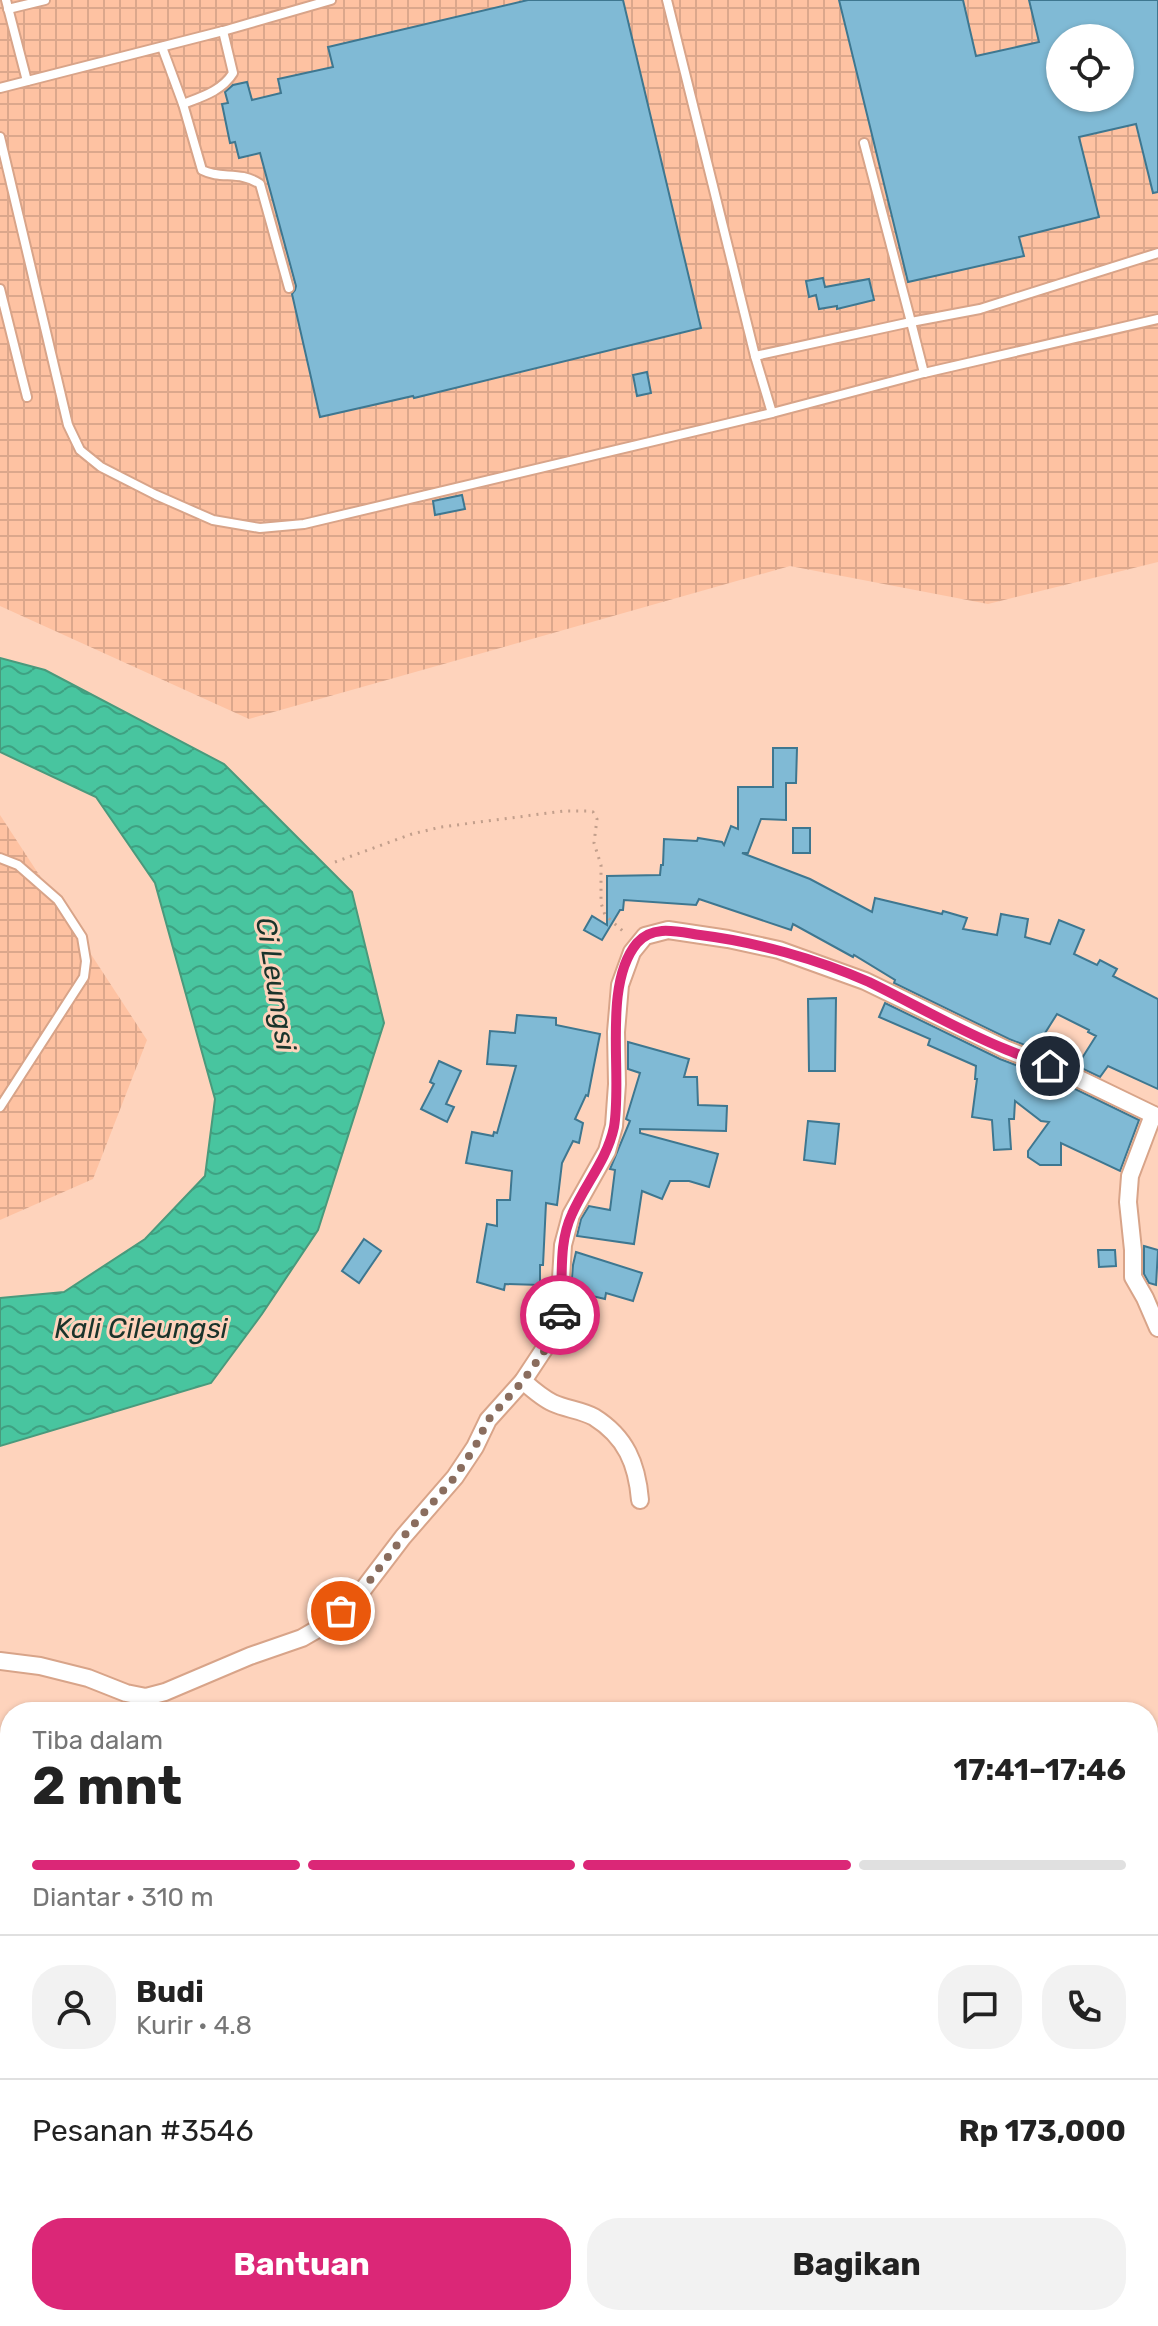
<!DOCTYPE html>
<html lang="id">
<head>
<meta charset="utf-8">
<style>
  :root { --surface:#fff; --page:#f2f2f2; --text:#222; --muted:#767676; --line:#e0e0e0; --accent:#db2777 }
  body { margin:0; font-family:Rubik,sans-serif; background:var(--page); color:var(--text); height:100vh; display:flex; flex-direction:column; font-size:30px; white-space:nowrap }
  * { box-sizing:border-box; margin:0 }
  p { font-size:26px; color:var(--muted) }
  .icon { flex:none; width:44px; height:44px; fill:none; stroke:currentColor; stroke-width:2; stroke-linecap:round; stroke-linejoin:round }
  .map { position:relative; flex:1; overflow:hidden }
  .drawer { position:absolute; left:0px; top:1702px; width:1158px; height:624px; display:flex; flex-direction:column; background:var(--surface); border-radius:32px 32px 0 0; box-shadow:0 2px 6px #0004 }
  .drawer>* { flex:none }
  .controls { position:absolute; left:1046px; top:24px; display:grid; gap:16px }
  .controls a { display:grid; place-items:center; width:88px; height:88px; border-radius:50%; background:var(--surface); box-shadow:0 2px 6px #0004; font-size:40px }
  .pin { position:absolute; display:grid; place-items:center; width:68px; height:68px; color:#fff; margin:-34px; border:4px solid #fff; border-radius:50%; box-shadow:0 2px 8px #0007 }
  .courier { position:absolute; display:grid; place-items:center; width:80px; height:80px; margin:-40px; border:6px solid #db2777; border-radius:50%; background:#fff; color:#222; box-shadow:0 2px 10px #0007 }
  .headline em { font-style:normal; font-weight:700 }
  .headline div { display:flex; flex-direction:column-reverse }
  .headline { display:flex; align-items:center; justify-content:space-between; height:136px; padding:0 32px }
  h1 { font-size:52px; font-weight:700; line-height:60px }
  .bar { display:grid; grid-template-columns:repeat(4,1fr); gap:12px 8px; align-content:center; height:96px; padding:0 32px }
  .bar i { height:10px; border-radius:6px; background:var(--line) }
  .bar .active { background:var(--accent) }
  .bar p { grid-column:span 4 }
  .line { display:flex; align-items:center; gap:20px; padding:0 32px; border-top:2px solid var(--line) }
  .line div { flex:1 }
  .round { display:grid; place-items:center; flex:none; width:84px; height:84px; border-radius:32px; background:var(--page) }
  .button { display:flex; gap:16px; margin-top:auto; padding:16px 32px }
  .button a { flex:1; height:92px; border-radius:32px; background:var(--accent); color:#fff; font-size:32px; font-weight:700; line-height:92px; text-align:center }
  .button a+a { background:var(--page); color:var(--text) }
  .map>svg:first-child { display:block }
  .industrial { fill:url(#industrial-grid); fill-rule:evenodd }
  .water { fill:url(#water-waves); stroke:#499a7c; stroke-width:2 }
  .building { fill:#80bad5; stroke:#3e7790; stroke-width:2; fill-rule:evenodd }
  .lines { fill:none; stroke-linecap:round; stroke-linejoin:round }
  .service-casing { stroke:#d8a489; stroke-width:12 }
  .minor-casing { stroke:#d8a489; stroke-width:20 }
  .path { stroke:#c29f8c; stroke-width:3; stroke-dasharray:2 6; stroke-linecap:butt }
  .service { stroke:#fff; stroke-width:8 }
  .minor { stroke:#fff; stroke-width:16 }
  .done { stroke:#8a6d5e; stroke-width:8; stroke-dasharray:0 14.4 }
  .route { stroke:#db2777; stroke-width:10 }
  .labels { text-anchor:middle; dominant-baseline:central; stroke-width:6; stroke-linejoin:round; paint-order:stroke }
  .water-label { font-size:28px; font-style:italic; fill:#1a342b; stroke:#fed3bc }
</style>
</head>
<body>
<div class="map">
<svg width="1158" height="2326" viewBox="0 0 1158 2326">
  <defs>
    <pattern id="industrial-grid" width="8" height="8" patternUnits="userSpaceOnUse" patternTransform="scale(2)"><rect width="8" height="8" fill="#fec2a2"/><path d="M0 4h8M4 0v8" fill="none" stroke="#dba78c"/></pattern>
    <pattern id="water-waves" width="16" height="10" patternUnits="userSpaceOnUse" patternTransform="scale(2)"><rect width="16" height="10" fill="#48c59f"/><path d="M0 5q4-4 8 0t8 0" fill="none" stroke="#3ea182"/></pattern>
  </defs>
  <rect width="100%" height="100%" fill="#fed3bc"/>
  <g class="industrial">
    <path d="M 0,0 L 1158,0 L 1158,562 L 988,604 L 790,566 L 249,719 L 0,606 ZM 1060,38 L 1120,38 L 1120,98 L 1060,98 Z"/>
    <path d="M 0,815 L 147,1040 L 93,1179 L 0,1220 Z"/>
  </g>
  <path class="water" d="M 0,658 L 45,670 L 224,764 L 352,892 L 384,1023 L 318,1230 L 262,1314 L 211,1383 L 0,1446 L 0,1298 L 64,1292 L 145,1239 L 205,1176 L 215,1099 L 155,883 L 96,797 L 0,752 Z"/>
  <g class="building">
    <path d="M 528,0 L 623,0 L 701,328 L 414,398 L 413,396 L 320,417 L 292,294 L 295,290 L 296,286 L 260,153 L 239,158 L 235,142 L 230,143 L 222,104 L 228,103 L 225,92 L 233,85 L 247,82 L 252,100 L 281,93 L 278,79 L 333,67 L 328,47 Z"/>
    <path d="M 839,0 L 963,0 L 976,56 L 1039,42 L 1029,0 L 1158,0 L 1158,192 L 1153,193 L 1136,124 L 1079,137 L 1099,217 L 1019,237 L 1024,256 L 908,282 ZM 1060,38 L 1120,38 L 1120,98 L 1060,98 Z"/>
    <path d="M 823,278 L 825,287 L 869,279 L 874,300 L 837,309 L 837,306 L 819,309 L 816,295 L 809,297 L 806,281 Z"/>
    <path d="M 647,372 L 651,393 L 637,396 L 633,375 Z"/>
    <path d="M 462,495 L 465,509 L 435,515 L 433,501 Z"/>
    <path d="M 773,748 L 797,748 L 796,783 L 786,783 L 786,820 L 761,819 L 748,853 L 742,853 L 810,879 L 872,912 L 875,898 L 942,914 L 943,911 L 967,918 L 963,929 L 997,935 L 1001,914 L 1028,919 L 1025,937 L 1050,944 L 1059,920 L 1084,930 L 1074,954 L 1097,965 L 1100,960 L 1117,969 L 1113,976 L 1158,999 L 1158,1089 L 1108,1066 L 1100,1077 L 1077,1066 L 1096,1036 L 1088,1032 L 1089,1030 L 1057,1014 L 1035,1049 L 1009,1039 L 894,983 L 895,980 L 854,955 L 853,957 L 793,924 L 791,930 L 699,899 L 696,905 L 624,900 L 623,910 L 620,910 L 602,940 L 584,930 L 592,916 L 607,925 L 607,876 L 660,875 L 661,865 L 663,865 L 664,839 L 697,841 L 698,838 L 722,842 L 724,845 L 731,826 L 738,829 L 738,787 L 773,787 Z"/>
    <rect x="793" y="828" width="17" height="25"/>
    <path d="M 836,998 L 835,1071 L 809,1071 L 808,999 Z"/>
    <path d="M 885,1003 L 1000,1059 L 1065,1084 L 1139,1120 L 1120,1171 L 1061,1143 L 1061,1165 L 1040,1165 L 1028,1157 L 1028,1151 L 1049,1122 L 1041,1121 L 1015,1101 L 1014,1119 L 1009,1119 L 1011,1149 L 994,1150 L 992,1120 L 972,1117 L 977,1079 L 975,1079 L 976,1066 L 928,1045 L 930,1039 L 879,1017 Z"/>
    <path d="M 517,1015 L 556,1018 L 556,1025 L 600,1034 L 588,1096 L 586,1095 L 575,1119 L 583,1123 L 579,1143 L 573,1141 L 562,1163 L 557,1205 L 546,1203 L 543,1265 L 540,1265 L 540,1285 L 505,1284 L 504,1290 L 477,1282 L 487,1224 L 497,1226 L 497,1200 L 510,1200 L 512,1171 L 466,1163 L 472,1132 L 493,1136 L 494,1132 L 497,1133 L 516,1066 L 487,1064 L 490,1031 L 515,1033 Z"/>
    <path d="M 628,1042 L 689,1059 L 684,1077 L 697,1077 L 698,1105 L 727,1106 L 726,1131 L 640,1129 L 640,1133 L 718,1154 L 709,1187 L 689,1181 L 670,1181 L 662,1199 L 642,1191 L 634,1244 L 577,1236 L 581,1219 L 589,1206 L 610,1210 L 615,1170 L 610,1169 L 630,1121 L 626,1119 L 640,1073 L 628,1069 Z"/>
    <path d="M 439,1061 L 461,1071 L 446,1104 L 454,1107 L 447,1122 L 421,1109 L 434,1084 L 430,1082 Z"/>
    <path d="M 808,1121 L 839,1124 L 835,1164 L 804,1160 Z"/>
    <path d="M 364,1239 L 381,1251 L 359,1283 L 342,1271 Z"/>
    <path d="M 1144,1246 L 1158,1250 L 1156,1285 L 1149,1283 L 1144,1274 Z"/>
    <path d="M 1098,1250 L 1115,1250 L 1116,1266 L 1099,1267 Z"/>
    <path d="M 576,1252 L 642,1273 L 633,1301 L 606,1293 L 605,1299 L 571,1291 L 573,1265 Z"/>
  </g>
  <g class="lines">
    <defs>
      <g id="service">
        <path d="M 6,0 L 27,81"/>
        <path d="M 667,0 L 755,356 L 772,413"/>
        <path d="M 8,9 L 45,0"/>
        <path d="M 223,31 L 233,73 C 222,91 201,97 183,104 L 202,170 C 221,180 239,170 260,184 L 289,288"/>
        <path d="M 162,47 L 183,104"/>
        <path d="M 0,88 L 223,31 L 331,0"/>
        <path d="M 0,137 L 68,425 L 80,450 L 101,467 L 156,495 L 213,520 L 260,528 L 304,524 L 772,413 L 924,373 L 1158,319"/>
        <path d="M 0,289 L 27,397"/>
        <path d="M 755,356 L 911,322 L 864,143"/>
        <path d="M 924,373 L 911,322 L 980,309 L 1158,253"/>
        <path d="M 0,858 L 18,865 L 58,900 L 82,937 L 86,961 L 84,977 L 0,1107"/>
      </g>
      <g id="minor">
        <path d="M 1153,1115 L 1130,1176 L 1128,1202 L 1133,1250 L 1133,1277 L 1145,1298 L 1158,1328"/>
        <path d="M 523,1381 C 532,1389 542,1398 553,1403 C 566,1409 581,1410 594,1417 C 626,1437 637,1464 640,1500"/>
        <path d="M 0,1661 L 40,1666 L 88,1678 L 126,1693 L 146,1697 L 165,1692 L 250,1656 L 302,1638 L 328,1623 L 355,1600 L 403,1537 L 455,1477 L 475,1447 L 488,1420 L 523,1381 L 558,1328 L 563,1245 L 571,1215 L 607,1151 L 614,1126 L 617,1084 L 616,1032 L 620,985 L 632,952 L 645,936 L 668,930 L 728,939 L 779,950 L 865,981 L 1005,1049 L 1069,1074 L 1158,1117"/>
        <path d="M 0,1780 L 10,1776"/>
        <path d="M 0,2313 L 13,2326"/>
        <path d="M 502,2316 L 505,2326"/>
        <path d="M 584,2326 L 600,2316"/>
      </g>
    </defs>
    <use href="#service" class="service-casing"/>
    <use href="#minor" class="minor-casing"/>
    <path class="path" d="M 335,862 L 412,834 L 441,827 L 564,811 L 588,811 L 593,812 L 597,819 L 594,843 L 601,865 L 601,903 L 605,915 L 625,933"/>
    <use href="#service" class="service"/>
    <use href="#minor" class="minor"/>
  </g>
  <g class="lines">
    <path class="done" d="M 341,1611 L 355,1600 L 403,1537 L 455,1477 L 475,1447 L 488,1420 L 523,1381 L 545,1350 L 558,1328 L 560,1315"/>
    <path class="route" d="M 560,1315 C 564,1281 557,1246 572,1214 C 585,1184 607,1160 614,1127 C 623,1075 602,985 637,943 C 653,924 679,932 700,935 C 756,942 817,959 869,982 C 914,1004 958,1030 1005,1049 C 1019,1055 1035,1060 1050,1066"/>
  </g>
  <g class="labels">
    <g class="water-label">
      <text transform="translate(276 984) rotate(81)">Ci Leungsi</text>
      <text x="141" y="1328">Kali Cileungsi</text>
    </g>
  </g>
</svg>
<div class="controls">
<a><svg class="icon" aria-label="locate" viewBox="0 0 24 24"><circle cx="12" cy="12" r="6"/><path d="M12 2v4M12 18v4M2 12h4M18 12h4"/></svg></a>
</div>
<div class="pin" style="left:341px;top:1611px;background:#ea580c"><svg class="icon" aria-label="bag" viewBox="0 0 24 24"><path d="M5 8h14l-1 12H6zM9 8a3 3 0 0 1 6 0"/></svg></div>
<div class="pin" style="left:1050px;top:1066px;background:#1f2937"><svg class="icon" aria-label="home" viewBox="0 0 24 24"><path d="M3 11l9-7 9 7M6 9v11h12V9"/></svg></div>
<div class="courier" style="left:560px;top:1315px"><svg class="icon" aria-label="car" viewBox="0 0 24 24"><path d="M5 17H2v-5l4-1 3-4h7l3 4 3 1v5h-3M9 17h6M6 11h13"/><circle cx="7" cy="17" r="2"/><circle cx="17" cy="17" r="2"/></svg></div>
<section class="drawer">
<div class="headline"><div><h1>2 mnt</h1><p>Tiba dalam</p></div><em>17:41–17:46</em></div>
<div class="bar"><i class="active"></i><i class="active"></i><i class="active"></i><i></i><p>Diantar · 310 m</p></div>
<div class="line" style="height:144px"><a class="round"><svg class="icon" aria-label="person" viewBox="0 0 24 24"><circle cx="12" cy="8" r="4"/><path d="M4 21q1-7 8-7t8 7"/></svg></a><div><b>Budi</b><p>Kurir · 4.8</p></div><a class="round"><svg class="icon" aria-label="chat" viewBox="0 0 24 24"><path d="M4 5h16v11H9l-5 4z"/></svg></a><a class="round"><svg class="icon" aria-label="phone" viewBox="0 0 24 24"><path d="M5 4h4l2 5-3 2q2 4 5 5l2-3 5 2v4C11 20 4 13 5 4z"/></svg></a></div>
<div class="line" style="height:104px"><div>Pesanan #3546</div><b>Rp 173,000</b></div>
<div class="button"><a>Bantuan</a><a>Bagikan</a></div>
</section>
</div>
</body>
</html>
